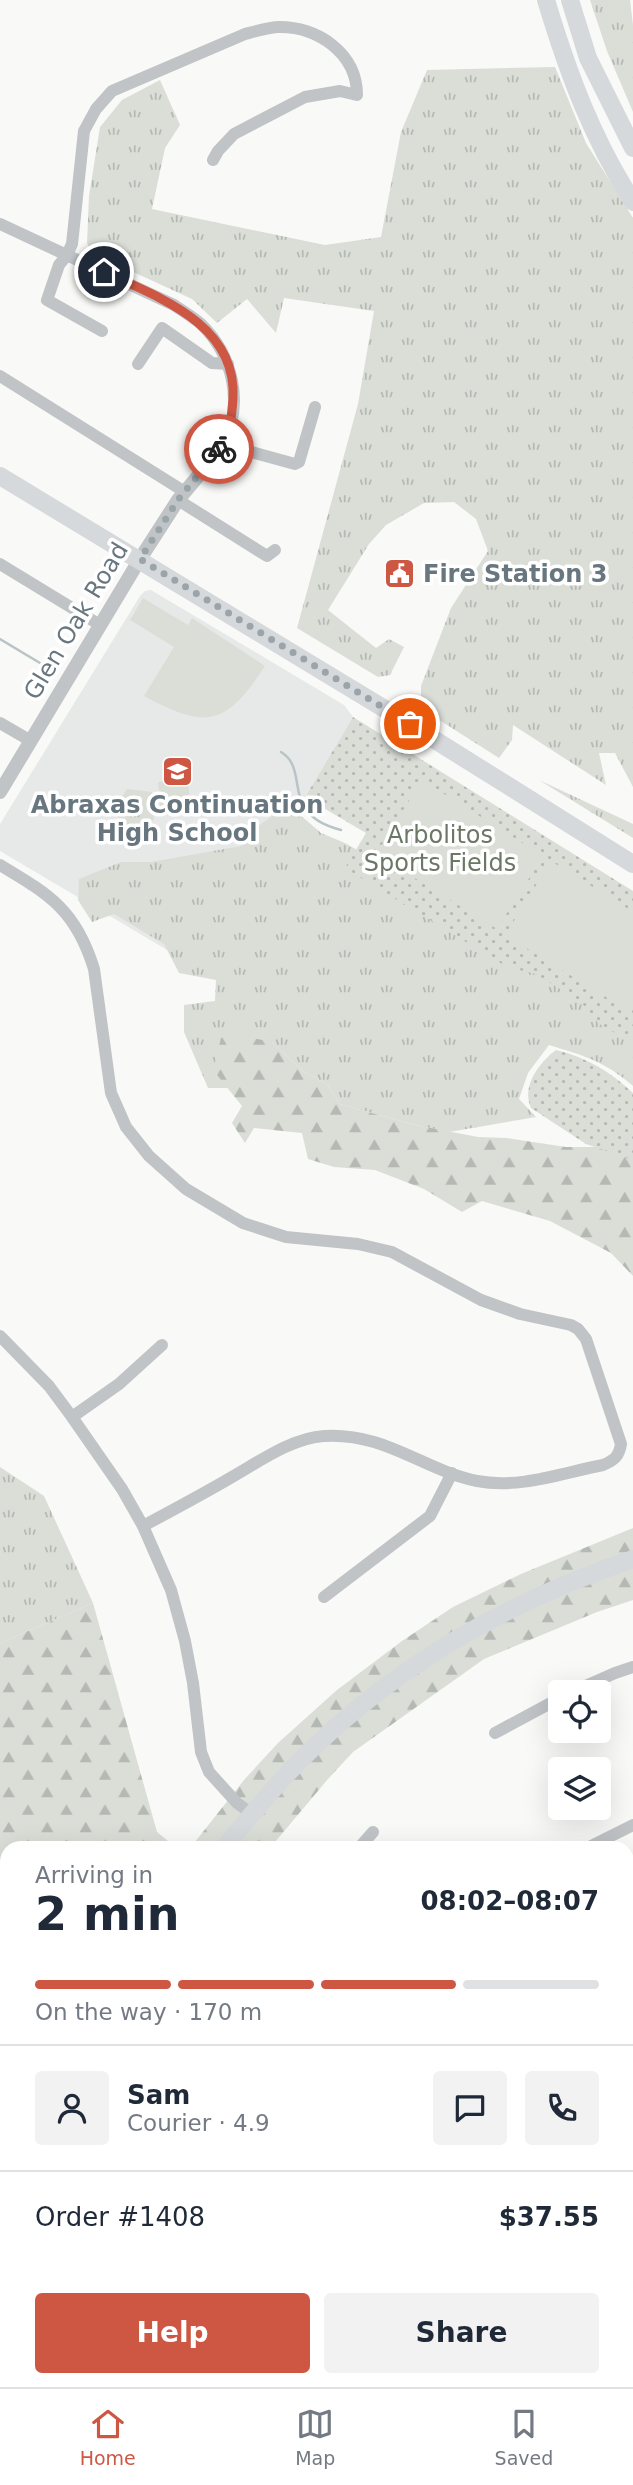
<!DOCTYPE html>
<html lang="en">
<head>
<meta charset="utf-8">
<style>
  :root { --surface:#fff; --page:#f2f2f3; --text:#1f2937; --muted:#747a83; --line:#e0e1e3; --accent:#ce5743 }
  body { margin:0; font-family:"DejaVu Sans",sans-serif; background:var(--page); color:var(--text); height:100vh; display:flex; flex-direction:column; font-size:26px; white-space:nowrap }
  * { box-sizing:border-box; margin:0 }
  p { font-size:23px; color:var(--muted) }
  .icon { flex:none; width:38px; height:38px; fill:none; stroke:currentColor; stroke-width:2; stroke-linecap:round; stroke-linejoin:round }
  .map { position:relative; flex:1; overflow:hidden }
  .side { position:absolute; left:0px; top:1841px; width:634px; height:546px; display:flex; flex-direction:column; background:var(--surface); border-radius:21px 21px 0 0; box-shadow:0 7px 28px #0002 }
  .side>* { flex:none }
  .tools { position:absolute; left:548px; top:1680px; display:grid; gap:14px }
  .tools a { display:grid; place-items:center; width:63px; height:63px; border-radius:7px; background:var(--surface); box-shadow:0 7px 28px #0002; font-size:35px }
  .pin { position:absolute; display:grid; place-items:center; width:60px; height:60px; color:#fff; margin:-30px; border:4px solid #fff; border-radius:50%; box-shadow:0 2px 7px #0007 }
  .courier { position:absolute; display:grid; place-items:center; width:70px; height:70px; margin:-35px; border:5px solid #ce5743; border-radius:50%; background:#fff; color:#222; box-shadow:0 2px 9px #0007 }
  .overview em { font-style:normal; font-weight:700 }
  .overview div { display:flex; flex-direction:column-reverse }
  .overview { display:flex; align-items:center; justify-content:space-between; height:119px; padding:0 35px }
  h1 { font-size:46px; font-weight:700; line-height:52px }
  .bar { display:grid; grid-template-columns:repeat(4,1fr); gap:10px 7px; align-content:center; height:84px; padding:0 35px }
  .bar i { height:9px; border-radius:5px; background:var(--line) }
  .bar .current { background:var(--accent) }
  .bar p { grid-column:span 4 }
  .line { display:flex; align-items:center; gap:18px; padding:0 35px; border-top:2px solid var(--line) }
  .line div { flex:1 }
  .round { display:grid; place-items:center; flex:none; width:74px; height:74px; border-radius:7px; background:var(--page) }
  .action { display:flex; gap:14px; margin-top:auto; padding:14px 35px }
  .action a { flex:1; height:80px; border-radius:7px; background:var(--accent); color:#fff; font-size:28px; font-weight:700; line-height:80px; text-align:center }
  .action a+a { background:var(--page); color:var(--text) }
  .tab-bar { display:flex; justify-content:space-around; align-items:center; height:98px; border-top:2px solid var(--line); background:var(--surface); font-size:19px; color:var(--muted) }
  .tab-bar a { display:grid; justify-items:center; gap:4px }
  .tab-bar .current { color:var(--accent) }
  .map>svg:first-child { display:block }
  .built { fill:#e7e9e8 }
  .grass { fill:url(#grass-tufts) }
  .forest { fill:url(#forest-firs) }
  .park { fill:url(#park-dots) }
  .garden { fill:#daded7 }
  .lines { fill:none; stroke-linecap:round; stroke-linejoin:round }
  .stream { stroke:#b9c4c7; stroke-width:2.5 }
  .minor { stroke:#c0c4c7; stroke-width:12 }
  .tertiary { stroke:#c0c4c7; stroke-width:14 }
  .primary { stroke:#d5d9db; stroke-width:18 }
  .done { stroke:#9ba4a9; stroke-width:7; stroke-dasharray:0 12.6 }
  .route { stroke:#ce5743; stroke-width:9 }
  .labels { text-anchor:middle; dominant-baseline:central; stroke-width:7; stroke-linejoin:round; paint-order:stroke }
  .poi-label { font-size:24px; font-weight:bold; fill:#68777f; stroke:#fff; text-anchor:start }
  .street-label { font-size:24px; fill:#68777f; stroke:#fff }
  .park-label { font-size:24px; fill:#6b7866; stroke:#fff }
</style>
</head>
<body>
<div class="map">
<svg width="633" height="2387" viewBox="0 0 633 2387">
  <defs>
    <pattern id="grass-tufts" width="24" height="20" patternUnits="userSpaceOnUse" patternTransform="scale(1.75)"><rect width="24" height="20" fill="#daded7"/><path d="M3 7l-1-3M5 7V3M7 7l1-3M15 17l-1-3M17 17v-4M19 17l1-3" fill="none" stroke="#b5b9b4"/></pattern>
    <pattern id="forest-firs" width="22" height="20" patternUnits="userSpaceOnUse" patternTransform="scale(1.75)"><rect width="22" height="20" fill="#daded7"/><path d="M5 1l3.5 6h-7zM16 11l3.5 6h-7z" fill="#b5b9b4"/></pattern>
    <pattern id="park-dots" width="8" height="8" patternUnits="userSpaceOnUse" patternTransform="scale(1.75)"><rect width="8" height="8" fill="#daded7"/><path d="M2 2h.1M6 6h.1" fill="none" stroke="#b5b9b4" stroke-width="1.8" stroke-linecap="round"/></pattern>
  </defs>
  <rect width="100%" height="100%" fill="#f9f9f8"/>
  <path class="built" d="M 151,590 L 344,705 L 353,717 L 201,970 L 0,851 L 0,824 L 140,596 L 145,591 Z"/>
  <g class="grass">
    <path d="M 590,0 L 630,0 L 633,25 L 633,112 L 607,51 Z"/>
    <path d="M 555,67 L 586,143 L 633,218 L 633,787 L 615,753 L 599,753 L 606,785 L 513,725 L 512,740 L 499,758 L 425,711 L 421,699 L 421,686 L 451,608 L 488,551 L 476,519 L 454,502 L 424,503 L 386,525 L 369,544 L 328,610 L 376,648 L 389,639 L 404,647 L 390,675 L 378,677 L 297,628 L 358,404 L 374,311 L 284,298 L 276,333 L 247,299 L 217,323 L 192,299 L 92,253 L 87,243 L 89,196 L 100,127 L 122,100 L 160,80 L 180,125 L 165,148 L 152,209 L 325,245 L 381,237 L 401,132 L 427,70 Z"/>
    <path d="M 188,780 L 191,812 L 161,815 L 158,782 Z"/>
    <path d="M 539,780 L 633,824 L 633,838 Z"/>
    <path d="M 127,789 L 152,792 L 154,819 L 144,830 L 141,825 L 130,824 L 125,827 L 113,810 Z"/>
    <path d="M 292,808 L 321,833 L 345,843 L 633,1010 L 633,1086 C 604,1061 585,1056 549,1045 L 528,1073 L 519,1099 L 536,1117 L 449,1132 L 415,1125 L 340,1104 L 327,1084 L 304,1072 L 272,1042 L 213,1070 L 228,1088 L 208,1088 L 184,1032 L 184,1005 L 215,1001 L 216,980 L 179,973 L 164,944 L 114,914 L 92,922 L 78,900 L 79,879 L 121,862 L 151,862 L 241,846 L 258,826 L 275,814 Z"/>
    <path d="M 0,1467 L 44,1496 L 93,1603 L 0,1643 Z"/>
    <path d="M 633,2340 L 633,2387 L 572,2387 L 581,2380 L 626,2380 L 627,2345 Z"/>
  </g>
  <g class="forest">
    <path d="M 239,1035 L 272,1042 L 304,1072 L 327,1084 L 340,1104 L 415,1125 L 478,1137 L 506,1138 L 566,1147 L 610,1147 L 633,1153 L 633,1276 L 611,1253 L 550,1221 L 482,1201 L 462,1212 L 424,1189 L 375,1170 L 334,1167 L 308,1159 L 302,1133 L 254,1128 L 245,1143 L 232,1123 L 242,1106 L 213,1070 L 221,1038 Z"/>
    <path d="M 633,1528 L 633,1600 L 597,1612 L 484,1659 L 353,1752 L 328,1779 L 270,1848 L 7,1848 L 7,2165 L 0,2174 L 0,1643 L 93,1603 L 157,1832 L 168,1841 L 191,1847 L 244,1780 L 278,1743 L 337,1690 L 402,1641 L 453,1607 L 521,1574 Z"/>
  </g>
  <g class="park">
    <path d="M 353,717 L 633,891 L 633,1025 L 625,1039 L 598,1023 L 581,1002 L 536,974 L 507,967 L 345,868 L 366,833 L 305,797 Z"/>
    <path d="M 556,1050 C 586,1057 611,1072 633,1093 L 633,1160 L 586,1144 L 531,1108 C 521,1086 539,1063 556,1050 Z"/>
  </g>
  <g class="garden">
    <path d="M 143,598 L 188,625 L 192,618 L 265,666 C 226,726 207,730 144,696 L 174,647 L 130,620 Z"/>
    <path d="M 422,780 L 543,856 L 497,929 L 376,854 Z"/>
    <path d="M 551,861 L 633,912 L 633,1001 L 627,1010 L 505,935 Z"/>
  </g>
  <g class="lines">
    <g class="stream">
      <path d="M 0,639 L 55,672"/>
      <path d="M 281,752 C 311,770 278,814 341,830"/>
    </g>
    <g class="minor">
      <path d="M 0,224 L 174,305 C 183,311 193,317 201,324 C 233,355 245,405 222,445 C 216,455 207,466 199,475"/>
      <path d="M 102,331 L 47,300 L 59,265 L 67,255 L 72,244 L 84,131 L 96,109 L 112,91 L 245,34 C 256,31 266,28 278,27 C 317,26 357,53 357,95 L 340,91 L 305,97 L 234,134 L 218,151 L 213,160"/>
      <path d="M 138,364 L 162,328 L 212,363 L 228,364"/>
      <path d="M 0,376 L 185,492"/>
      <path d="M 222,444 L 295,464 L 299,462 L 315,407"/>
      <path d="M 178,500 L 267,556 L 275,550"/>
      <path d="M 0,564 L 100,625"/>
      <path d="M 0,723 L 31,741"/>
      <path d="M 0,865 C 50,895 76,910 94,969 L 111,1093 L 126,1127 L 149,1156 L 186,1189 L 243,1223 L 286,1237 L 358,1244 L 392,1252 L 481,1300 L 520,1314 L 571,1325 L 578,1329 L 586,1339 L 621,1444 C 619,1456 615,1460 603,1465 C 561,1473 520,1489 477,1481 C 423,1470 385,1432 324,1436 C 292,1438 260,1461 232,1477 C 203,1494 173,1510 143,1526"/>
      <path d="M 0,1336 L 49,1386 L 72,1417 L 122,1489 L 143,1526 L 171,1590 L 185,1641 L 193,1683 L 201,1752 L 209,1772 L 237,1803 L 252,1814"/>
      <path d="M 72,1417 L 119,1384 L 162,1345"/>
      <path d="M 324,1597 L 430,1516 L 452,1473"/>
      <path d="M 572,1692 L 615,1673 L 633,1667"/>
      <path d="M 495,1733 L 560,1698"/>
      <path d="M 359,1848 L 373,1832"/>
      <path d="M 587,1848 L 633,1825"/>
      <path d="M 626,2006 L 633,2001"/>
      <path d="M 626,2119 L 633,2122"/>
      <path d="M 626,2220 L 633,2213"/>
      <path d="M 0,2314 L 7,2315"/>
      <path d="M 94,2380 L 103,2387"/>
      <path d="M 350,2380 L 356,2387"/>
      <path d="M 167,2387 L 173,2380"/>
      <path d="M 425,2387 L 434,2380"/>
    </g>
    <g class="tertiary">
      <path d="M 0,792 L 140,559 L 178,500 L 199,475"/>
      <path d="M 0,2140 L 7,2144"/>
    </g>
    <g class="primary">
      <path d="M 546,0 C 568,73 592,138 633,202"/>
      <path d="M 570,0 L 588,58 L 633,148"/>
      <path d="M 0,476 L 403,720 L 633,864"/>
      <path d="M 224,1848 C 252,1814 280,1779 313,1748 C 403,1661 515,1599 633,1559"/>
      <path d="M 0,2122 L 7,2113"/>
    </g>
  </g>
  <g class="lines">
    <path class="done" d="M 219,449 L 178,500 L 140,559 L 410,724"/>
    <path class="route" d="M 104,272 C 158,297 237,324 233,398 C 232,416 230,434 219,449"/>
  </g>
  <defs>
    <symbol id="civic-square" viewBox="-11 -11 22 22"><rect x="-9" y="-9" width="18" height="18" rx="4" fill="#ce5743" stroke="#fff"/><path d="M-.6-6.5H3V-4.5H.6V-3L4-1V1h2V6H-6V1h2V-1L-.6-3ZM-1.2 2.5V6h2.4V2.5Z" fill="#fff"/></symbol>
    <symbol id="school-square" viewBox="-11 -11 22 22"><rect x="-9" y="-9" width="18" height="18" rx="4" fill="#ce5743" stroke="#fff"/><path d="M0-5L7-2L0 1L-7-2ZM-4 1L0 2.5L4 1V4Q0 6-4 4Z" fill="#fff"/></symbol>
  </defs>
  <g fill-rule="evenodd">
    <use href="#civic-square" x="382" y="556" width="35" height="35"/>
    <use href="#school-square" x="160" y="754" width="35" height="35"/>
  </g>
  <g class="labels">
    <g class="poi-label">
      <text x="423" y="574">Fire Station 3</text>
      <text x="177" y="805" text-anchor="middle">Abraxas Continuation<tspan x="177" dy="28">High School</tspan></text>
    </g>
    <g class="street-label">
      <text transform="translate(76 621) rotate(-59)">Glen Oak Road</text>
    </g>
    <g class="park-label">
      <text x="440" y="835">Arbolitos<tspan x="440" dy="28">Sports Fields</tspan></text>
    </g>
  </g>
</svg>
<div class="tools">
<a><svg class="icon" aria-label="locate" viewBox="0 0 24 24"><circle cx="12" cy="12" r="6"/><path d="M12 2v4M12 18v4M2 12h4M18 12h4"/></svg></a>
<a><svg class="icon" aria-label="layers" viewBox="0 0 24 24"><path d="M12 4l9 5-9 5-9-5zM3 14l9 5 9-5"/></svg></a>
</div>
<div class="pin" style="left:410px;top:724px;background:#ea580c"><svg class="icon" aria-label="bag" viewBox="0 0 24 24"><path d="M5 8h14l-1 12H6zM9 8a3 3 0 0 1 6 0"/></svg></div>
<div class="pin" style="left:104px;top:272px;background:#1f2937"><svg class="icon" aria-label="home" viewBox="0 0 24 24"><path d="M3 11l9-7 9 7M6 9v11h12V9"/></svg></div>
<div class="courier" style="left:219px;top:449px"><svg class="icon" aria-label="bike" viewBox="0 0 24 24"><circle cx="6" cy="16" r="4"/><circle cx="18" cy="16" r="4"/><path d="M6 16l4-8h5l3 8M10 8l3 8H6M13 5h3"/></svg></div>
<section class="side">
<div class="overview"><div><h1>2 min</h1><p>Arriving in</p></div><em>08:02–08:07</em></div>
<div class="bar"><i class="current"></i><i class="current"></i><i class="current"></i><i></i><p>On the way · 170 m</p></div>
<div class="line" style="height:126px"><a class="round"><svg class="icon" aria-label="person" viewBox="0 0 24 24"><circle cx="12" cy="8" r="4"/><path d="M4 21q1-7 8-7t8 7"/></svg></a><div><b>Sam</b><p>Courier · 4.9</p></div><a class="round"><svg class="icon" aria-label="chat" viewBox="0 0 24 24"><path d="M4 5h16v11H9l-5 4z"/></svg></a><a class="round"><svg class="icon" aria-label="phone" viewBox="0 0 24 24"><path d="M5 4h4l2 5-3 2q2 4 5 5l2-3 5 2v4C11 20 4 13 5 4z"/></svg></a></div>
<div class="line" style="height:91px"><div>Order #1408</div><b>$37.55</b></div>
<div class="action"><a>Help</a><a>Share</a></div>
</section>
</div>
<nav class="tab-bar">
<a class="current"><svg class="icon" aria-label="home" viewBox="0 0 24 24"><path d="M3 11l9-7 9 7M6 9v11h12V9"/></svg>Home</a>
<a><svg class="icon" aria-label="map" viewBox="0 0 24 24"><path d="M3 6l6-2 6 2 6-2v14l-6 2-6-2-6 2zM9 4v14M15 6v14"/></svg>Map</a>
<a><svg class="icon" aria-label="saved" viewBox="0 0 24 24"><path d="M7 4h10v16l-5-4-5 4z"/></svg>Saved</a>
</nav>
</body>
</html>
